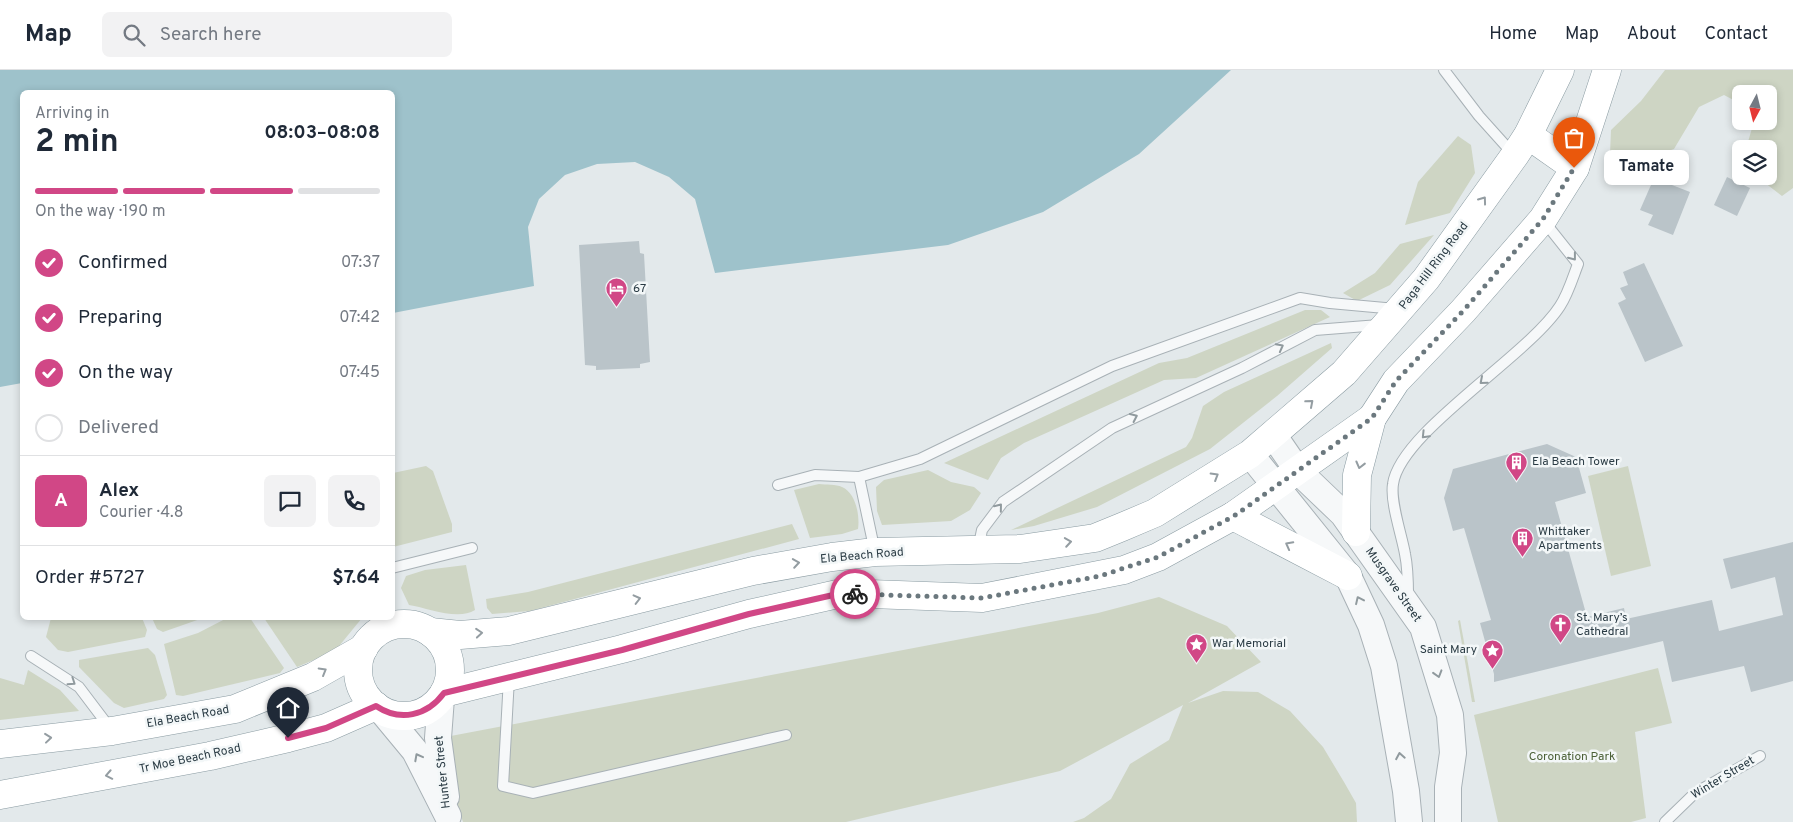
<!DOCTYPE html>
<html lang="en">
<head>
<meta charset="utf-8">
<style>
  :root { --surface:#fff; --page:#f2f2f3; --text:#1f2937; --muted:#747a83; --line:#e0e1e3; --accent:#d14786 }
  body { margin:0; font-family:Overpass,sans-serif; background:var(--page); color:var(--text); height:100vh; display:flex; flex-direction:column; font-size:19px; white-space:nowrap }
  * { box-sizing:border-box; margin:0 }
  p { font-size:16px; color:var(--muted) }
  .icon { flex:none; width:28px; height:28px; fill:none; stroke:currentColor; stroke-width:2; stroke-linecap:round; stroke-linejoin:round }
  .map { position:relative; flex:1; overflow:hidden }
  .details { position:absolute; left:20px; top:20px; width:375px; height:530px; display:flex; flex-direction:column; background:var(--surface); border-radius:8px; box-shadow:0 2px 8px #0003 }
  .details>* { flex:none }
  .needle { width:32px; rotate:187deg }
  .fabs { position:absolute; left:1732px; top:15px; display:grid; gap:10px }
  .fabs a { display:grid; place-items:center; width:45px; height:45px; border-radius:8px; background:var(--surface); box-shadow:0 2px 8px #0003; font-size:25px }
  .pin { position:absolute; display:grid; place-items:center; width:42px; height:42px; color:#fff; margin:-51px -21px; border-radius:50% 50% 50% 0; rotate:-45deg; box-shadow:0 0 5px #0007 }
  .pin .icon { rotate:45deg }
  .courier { position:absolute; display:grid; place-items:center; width:50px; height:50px; margin:-25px; border:4px solid #d14786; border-radius:50%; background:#fff; color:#222; box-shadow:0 1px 6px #0007 }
  .bubble { position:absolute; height:35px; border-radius:8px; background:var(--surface); box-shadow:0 2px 8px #0003; font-size:16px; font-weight:700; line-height:35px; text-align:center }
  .head em { font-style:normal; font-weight:700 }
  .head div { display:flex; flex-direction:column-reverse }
  .head { display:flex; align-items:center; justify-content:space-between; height:85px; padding:0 15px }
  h1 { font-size:32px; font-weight:700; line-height:38px }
  .bar { display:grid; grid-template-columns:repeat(4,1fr); gap:8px 5px; align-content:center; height:60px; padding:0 15px }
  .bar i { height:6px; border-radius:4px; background:var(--line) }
  .bar .active { background:var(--accent) }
  .bar p { grid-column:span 4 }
  .line { display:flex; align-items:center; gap:12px; padding:0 15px; border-top:1px solid var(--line) }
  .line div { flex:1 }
  .round { display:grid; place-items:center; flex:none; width:52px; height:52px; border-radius:8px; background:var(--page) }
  ol { padding:0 15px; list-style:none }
  li { display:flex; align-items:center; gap:15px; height:55px }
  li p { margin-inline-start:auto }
  li .icon { padding:5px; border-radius:50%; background:var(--accent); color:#fff; stroke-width:4 }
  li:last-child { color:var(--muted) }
  li i { width:28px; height:28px; border:2px solid var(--line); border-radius:50% }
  header { display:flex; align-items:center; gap:30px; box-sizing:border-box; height:70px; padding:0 25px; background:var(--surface); border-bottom:1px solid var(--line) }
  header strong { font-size:24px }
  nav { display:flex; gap:28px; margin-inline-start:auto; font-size:18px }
  .search { width:350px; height:45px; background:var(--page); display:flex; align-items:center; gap:12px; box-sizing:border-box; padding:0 18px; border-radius:8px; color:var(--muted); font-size:19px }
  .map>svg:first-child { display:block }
  .green { fill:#ced5c4 }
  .water { fill:#9ec2cb }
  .building { fill:#bac4c9 }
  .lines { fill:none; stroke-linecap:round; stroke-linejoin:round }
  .service-casing { stroke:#a8b1b6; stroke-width:12 }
  .tertiary-casing { stroke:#a8b1b6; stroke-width:28 }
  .trunk-casing { stroke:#8a9ba2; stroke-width:29 }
  .service { stroke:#f6f8f9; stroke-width:10 }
  .tertiary { stroke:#f6f8f9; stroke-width:26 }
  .trunk { stroke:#fff; stroke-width:28 }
  .oneway { stroke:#949da2 }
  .oneway2 { stroke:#909a9e }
  .done { stroke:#6b787e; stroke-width:5; stroke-dasharray:0 9 }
  .route { stroke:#d14786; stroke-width:6 }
  .labels { text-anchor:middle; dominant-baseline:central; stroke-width:5; stroke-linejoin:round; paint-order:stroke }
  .street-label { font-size:12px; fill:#2a3b44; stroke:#f3f7f8 }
  .poi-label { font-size:12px; fill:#2a3b44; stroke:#f3f7f8; text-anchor:start }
  .park-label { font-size:12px; fill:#4b6037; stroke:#f3f7f8 }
</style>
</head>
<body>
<header>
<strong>Map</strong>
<div class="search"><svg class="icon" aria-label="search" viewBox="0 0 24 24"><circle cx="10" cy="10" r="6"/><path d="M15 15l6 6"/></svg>Search here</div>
<nav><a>Home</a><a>Map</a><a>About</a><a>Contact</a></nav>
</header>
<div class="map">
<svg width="1793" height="752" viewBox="0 0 1793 752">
  <rect width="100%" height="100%" fill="#e3e9eb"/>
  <g class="green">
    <path d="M 1665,0 L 1793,0 L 1793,118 L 1782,126 L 1756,106 L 1769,106 L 1769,79 L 1746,79 L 1754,51 L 1769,51 L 1769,24 L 1741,24 L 1741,34 L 1724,25 L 1699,37 L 1674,79 L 1648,88 L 1610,84 L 1611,60 L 1641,31 Z"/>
    <path d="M 1458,66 L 1471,75 L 1475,103 L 1450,143 L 1405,155 L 1418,112 Z"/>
    <path d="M 1434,165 L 1390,215 L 1357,231 L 1343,223 L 1375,203 L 1400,174 Z"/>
    <path d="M 1305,240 L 1321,240 L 1330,247 L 1196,308 L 1164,310 L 1024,373 L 1001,388 L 988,410 L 944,393 L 1159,293 L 1187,288 Z"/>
    <path d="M 1331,273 L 1332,278 L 1277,326 L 1210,379 L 1097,437 L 1034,456 L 1011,460 L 1186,377 L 1192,368 L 1203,336 L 1224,322 Z"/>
    <path d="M 426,396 L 433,401 L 452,454 L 452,462 L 393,477 L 393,403 Z"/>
    <path d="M 1628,396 L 1651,496 L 1611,506 L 1588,406 Z"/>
    <path d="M 928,400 L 951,412 L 974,417 L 981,423 L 970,440 L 951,451 L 882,455 L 877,441 L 876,417 L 884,410 Z"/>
    <path d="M 819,414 C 826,415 836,414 842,417 C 856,423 860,446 858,459 L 842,464 L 810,468 L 794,420 Z"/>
    <path d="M 792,454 L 799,469 L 530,541 L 492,544 L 487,538 L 486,529 L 528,522 Z"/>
    <path d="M 466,495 L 475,540 C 458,551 428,538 409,535 L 401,518 L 406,506 L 425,500 Z"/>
    <path d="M 1159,527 L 1227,556 L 1261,592 L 1188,633 L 1223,621 L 1258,622 L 1290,641 L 1323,677 L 1344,712 L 1356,733 L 1357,752 L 1073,752 L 1084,748 L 1111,729 L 1130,694 L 1169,670 L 1183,635 L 1060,701 L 846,752 L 463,752 L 435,669 L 1098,543 Z"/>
    <path d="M 51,548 L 142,548 L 147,560 L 145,567 L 68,582 L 58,580 L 46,567 Z"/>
    <path d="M 152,548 L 203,548 L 163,562 L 157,559 Z"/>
    <path d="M 227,548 L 250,548 L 284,598 L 280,603 L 183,626 L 176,625 L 164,574 L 198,563 Z"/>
    <path d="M 264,548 L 362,548 L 335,581 L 297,597 Z"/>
    <path d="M 1460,550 L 1475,632 L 1472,632 L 1458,551 Z"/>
    <path d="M 148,578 L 155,585 L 167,625 L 164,629 L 124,638 L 114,633 L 79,597 L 79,590 Z"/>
    <path d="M 1658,598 L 1672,653 L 1635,662 L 1646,748 L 1631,752 L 1498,752 L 1474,645 Z"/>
    <path d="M 28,600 L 60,620 L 79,641 L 0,650 L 0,608 L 24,615 Z"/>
  </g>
  <path class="water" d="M 0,0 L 1231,0 L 1139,84 L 1043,142 L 948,175 L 715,203 L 695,129 L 669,107 L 635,92 L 597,94 L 565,105 L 539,129 L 528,157 L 534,216 L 393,243 L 392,22 L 22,22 L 22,313 L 0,317 Z"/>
  <g class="building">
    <path d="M 1727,107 L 1750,118 L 1737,146 L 1714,135 Z"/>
    <path d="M 1654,108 L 1690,122 L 1673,165 L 1648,155 L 1653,145 L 1640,140 Z"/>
    <path d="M 639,171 L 640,183 L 644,184 L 650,292 L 640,294 L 640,298 L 596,300 L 596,296 L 585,295 L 579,175 Z"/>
    <path d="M 1644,193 L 1683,276 L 1645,292 L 1618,233 L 1626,229 L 1620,218 L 1628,215 L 1623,202 Z"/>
    <path d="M 1547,374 L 1576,387 L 1586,423 L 1555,432 L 1587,547 L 1624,538 L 1626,549 L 1712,530 L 1719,561 L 1783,545 L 1775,507 L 1731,519 L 1723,489 L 1793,472 L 1793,611 L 1751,622 L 1744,596 L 1672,612 L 1663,571 L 1494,612 L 1494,604 L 1480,553 L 1491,550 L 1464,458 L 1453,461 L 1444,428 L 1453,399 Z"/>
  </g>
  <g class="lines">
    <defs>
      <g id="service">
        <path d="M 1444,0 L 1479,46 L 1514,85"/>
        <path d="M 859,407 L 875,482"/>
        <path d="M 778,415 L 815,405 L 859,407 L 920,389 L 1112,296 L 1300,228 L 1330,233 L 1396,239"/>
        <path d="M 978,479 L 982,460 L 1003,432 L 1112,358 L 1242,298 L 1315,260 L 1379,255"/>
        <path d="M 392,498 L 472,478"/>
        <path d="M 1408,526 C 1408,512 1408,498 1405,484 C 1402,466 1390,432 1393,414 C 1400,362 1528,286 1560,236 C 1568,224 1573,207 1578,194 L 1543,150"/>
        <path d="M 391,548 L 394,555"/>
        <path d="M 31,586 L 79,617 L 110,658"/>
        <path d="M 509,608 L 503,716 L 533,723 L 786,665"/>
        <path d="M 1665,752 L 1695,723 L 1760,686"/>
      </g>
      <g id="tertiary">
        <path d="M 1274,366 L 1298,401 L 1343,444 L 1423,557 L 1450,645 L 1453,683 L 1448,717 L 1448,752"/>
        <path d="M 1250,384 L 1348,506 L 1371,555 L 1384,596 L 1406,721 L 1409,752"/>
        <path d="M 441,628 L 438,668 L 446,727"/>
        <path d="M 381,640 L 415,681 L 448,746"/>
      </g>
      <g id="trunk">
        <path d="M 1528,65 L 1575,98"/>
        <path d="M 1233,446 L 1348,506"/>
        <path d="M 1356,462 L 1357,405 L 1372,348 L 1396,311 L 1463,241 L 1543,149 L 1575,98 L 1607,0"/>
        <circle cx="404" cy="600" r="46"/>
        <path d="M 430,562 L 460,565 L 509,561 L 753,501 L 832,487 L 875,482 L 1020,479 L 1095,468 L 1122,457 L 1155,443 L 1250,384 L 1344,303 L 1426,209 L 1515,85 L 1528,65 L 1560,0"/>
        <path d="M 444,623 L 622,579 L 749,544 L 842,523 L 982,528 L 1124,500 L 1158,487 L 1233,446 L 1372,348"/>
        <path d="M 0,674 L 112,661 L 235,639 L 313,607 L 364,578"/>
        <path d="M 0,725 L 210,686 L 288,668 L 326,658 L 376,636"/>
      </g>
    </defs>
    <use href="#service" class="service-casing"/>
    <use href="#tertiary" class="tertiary-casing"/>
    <use href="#trunk" class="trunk-casing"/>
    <use href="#service" class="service"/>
    <use href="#tertiary" class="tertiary"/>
    <use href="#trunk" class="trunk"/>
  </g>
  <defs><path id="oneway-chevron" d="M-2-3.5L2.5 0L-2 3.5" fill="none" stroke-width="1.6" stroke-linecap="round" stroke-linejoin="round" transform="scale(1.25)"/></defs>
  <g class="oneway">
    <use href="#oneway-chevron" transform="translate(1483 130) rotate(-54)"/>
    <use href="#oneway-chevron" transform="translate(1310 333) rotate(-41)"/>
    <use href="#oneway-chevron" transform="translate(1360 395) rotate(104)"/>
    <use href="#oneway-chevron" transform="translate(1215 406) rotate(-31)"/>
    <use href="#oneway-chevron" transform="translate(1068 472) rotate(-9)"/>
    <use href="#oneway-chevron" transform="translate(1289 475) rotate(-152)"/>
    <use href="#oneway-chevron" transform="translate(796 493) rotate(-9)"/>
    <use href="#oneway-chevron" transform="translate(637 529) rotate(-14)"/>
    <use href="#oneway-chevron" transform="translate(479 563) rotate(-5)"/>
    <use href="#oneway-chevron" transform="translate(323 601) rotate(-30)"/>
    <use href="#oneway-chevron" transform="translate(48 668) rotate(-6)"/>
    <use href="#oneway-chevron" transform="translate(109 705) rotate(169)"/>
  </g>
  <g class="oneway2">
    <use href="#oneway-chevron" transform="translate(1573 187) rotate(52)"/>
    <use href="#oneway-chevron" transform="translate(1280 277) rotate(-28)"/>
    <use href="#oneway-chevron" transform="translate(1483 311) rotate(139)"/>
    <use href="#oneway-chevron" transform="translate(1134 347) rotate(-25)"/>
    <use href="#oneway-chevron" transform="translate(1425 365) rotate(134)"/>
    <use href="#oneway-chevron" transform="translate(999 437) rotate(-51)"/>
    <use href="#oneway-chevron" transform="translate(1359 530) rotate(-115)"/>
    <use href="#oneway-chevron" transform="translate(1438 604) rotate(73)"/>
    <use href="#oneway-chevron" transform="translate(72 612) rotate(34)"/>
    <use href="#oneway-chevron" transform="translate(1400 686) rotate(-100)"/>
    <use href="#oneway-chevron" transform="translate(418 687) rotate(-118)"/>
  </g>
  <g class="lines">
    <path class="done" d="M 855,524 L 982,528 L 1100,506 L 1158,487 L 1234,446 L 1372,348 L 1396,311 L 1464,240 L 1543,149 L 1574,98"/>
    <path class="route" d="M 288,668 L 326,658 L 376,636 C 400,652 427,646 444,623 L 622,580 L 749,544 L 842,523 L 855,524"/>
  </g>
  <defs>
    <symbol id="hotel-pin" viewBox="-11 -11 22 30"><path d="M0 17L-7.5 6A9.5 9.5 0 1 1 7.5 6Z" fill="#d14786" stroke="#f3f7f8"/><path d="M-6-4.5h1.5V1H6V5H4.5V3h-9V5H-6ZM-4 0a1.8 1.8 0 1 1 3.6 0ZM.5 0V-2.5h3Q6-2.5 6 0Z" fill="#fff"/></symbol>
    <symbol id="building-pin" viewBox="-11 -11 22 30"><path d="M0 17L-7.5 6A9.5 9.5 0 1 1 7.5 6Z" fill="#d14786" stroke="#f3f7f8"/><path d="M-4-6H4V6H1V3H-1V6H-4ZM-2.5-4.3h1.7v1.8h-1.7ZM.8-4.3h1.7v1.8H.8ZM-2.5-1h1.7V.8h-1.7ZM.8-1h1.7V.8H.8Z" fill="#fff"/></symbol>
    <symbol id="church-pin" viewBox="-11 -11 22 30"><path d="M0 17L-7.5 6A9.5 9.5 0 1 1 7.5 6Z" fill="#d14786" stroke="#f3f7f8"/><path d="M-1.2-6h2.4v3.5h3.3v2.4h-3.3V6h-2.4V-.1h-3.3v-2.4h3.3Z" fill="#fff"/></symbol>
    <symbol id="sight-pin" viewBox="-11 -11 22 30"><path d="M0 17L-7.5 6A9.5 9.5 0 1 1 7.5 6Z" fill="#d14786" stroke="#f3f7f8"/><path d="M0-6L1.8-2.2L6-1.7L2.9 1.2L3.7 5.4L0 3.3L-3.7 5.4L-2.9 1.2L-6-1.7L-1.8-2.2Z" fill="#fff"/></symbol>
  </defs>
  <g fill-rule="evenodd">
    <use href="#hotel-pin" x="604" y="206" width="25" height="34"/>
    <use href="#building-pin" x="1504" y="380" width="25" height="34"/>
    <use href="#building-pin" x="1510" y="456" width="25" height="34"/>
    <use href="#church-pin" x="1548" y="542" width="25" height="34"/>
    <use href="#sight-pin" x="1184" y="562" width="25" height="34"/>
    <use href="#sight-pin" x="1480" y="568" width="25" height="34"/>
  </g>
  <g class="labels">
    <g class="street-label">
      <text transform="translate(1434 196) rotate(-53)">Paga Hill Ring Road</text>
      <text transform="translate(862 486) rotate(-5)">Ela Beach Road</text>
      <text transform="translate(1393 515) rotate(55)">Musgrave Street</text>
      <text transform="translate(188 647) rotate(-10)">Ela Beach Road</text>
      <text transform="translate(190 689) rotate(-12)">Tr Moe Beach Road</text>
      <text transform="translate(443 702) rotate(-96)">Hunter Street</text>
      <text transform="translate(1723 708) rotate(-31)">Winter Street</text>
    </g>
    <g class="poi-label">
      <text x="633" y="219">67</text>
      <text x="1532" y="392">Ela Beach Tower</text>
      <text x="1538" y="462">Whittaker<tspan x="1538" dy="14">Apartments</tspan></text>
      <text x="1576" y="548">St. Mary’s<tspan x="1576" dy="14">Cathedral</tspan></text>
      <text x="1212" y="574">War Memorial</text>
      <text x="1477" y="580" text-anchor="end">Saint Mary</text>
    </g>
    <g class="park-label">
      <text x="1572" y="687">Coronation Park</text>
    </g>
  </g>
</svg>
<div class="fabs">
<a><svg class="needle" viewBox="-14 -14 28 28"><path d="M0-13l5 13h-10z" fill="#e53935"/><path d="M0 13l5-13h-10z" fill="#747a83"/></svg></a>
<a><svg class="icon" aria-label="layers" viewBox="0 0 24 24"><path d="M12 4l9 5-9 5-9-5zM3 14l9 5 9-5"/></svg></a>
</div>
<div class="pin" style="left:1574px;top:98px;background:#ea580c"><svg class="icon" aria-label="bag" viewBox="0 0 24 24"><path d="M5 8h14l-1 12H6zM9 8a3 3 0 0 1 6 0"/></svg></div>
<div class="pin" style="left:288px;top:668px;background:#1f2937"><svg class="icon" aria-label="home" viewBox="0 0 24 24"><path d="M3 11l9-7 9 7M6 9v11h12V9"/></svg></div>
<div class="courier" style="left:855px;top:524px"><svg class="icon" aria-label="bike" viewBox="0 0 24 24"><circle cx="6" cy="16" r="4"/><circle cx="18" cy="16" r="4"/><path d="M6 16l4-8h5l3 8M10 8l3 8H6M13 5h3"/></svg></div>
<div class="bubble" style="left:1604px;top:80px;width:85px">Tamate</div>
<section class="details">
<div class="head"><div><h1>2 min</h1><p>Arriving in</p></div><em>08:03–08:08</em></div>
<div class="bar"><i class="active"></i><i class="active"></i><i class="active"></i><i></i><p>On the way · 190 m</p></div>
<ol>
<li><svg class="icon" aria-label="check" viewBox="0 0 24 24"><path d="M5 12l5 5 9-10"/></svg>Confirmed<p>07:37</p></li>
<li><svg class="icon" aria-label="check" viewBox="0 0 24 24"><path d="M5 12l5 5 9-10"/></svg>Preparing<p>07:42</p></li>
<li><svg class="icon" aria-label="check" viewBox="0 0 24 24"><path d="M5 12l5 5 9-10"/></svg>On the way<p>07:45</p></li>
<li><i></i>Delivered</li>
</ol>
<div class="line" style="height:90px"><b class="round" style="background:var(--accent);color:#fff">A</b><div><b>Alex</b><p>Courier · 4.8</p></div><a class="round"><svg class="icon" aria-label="chat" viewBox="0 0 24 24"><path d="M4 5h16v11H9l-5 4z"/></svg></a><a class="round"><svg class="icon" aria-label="phone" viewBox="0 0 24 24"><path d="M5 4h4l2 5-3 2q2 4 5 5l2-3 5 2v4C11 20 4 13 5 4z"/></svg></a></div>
<div class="line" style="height:65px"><div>Order #5727</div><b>$7.64</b></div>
</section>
</div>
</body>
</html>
